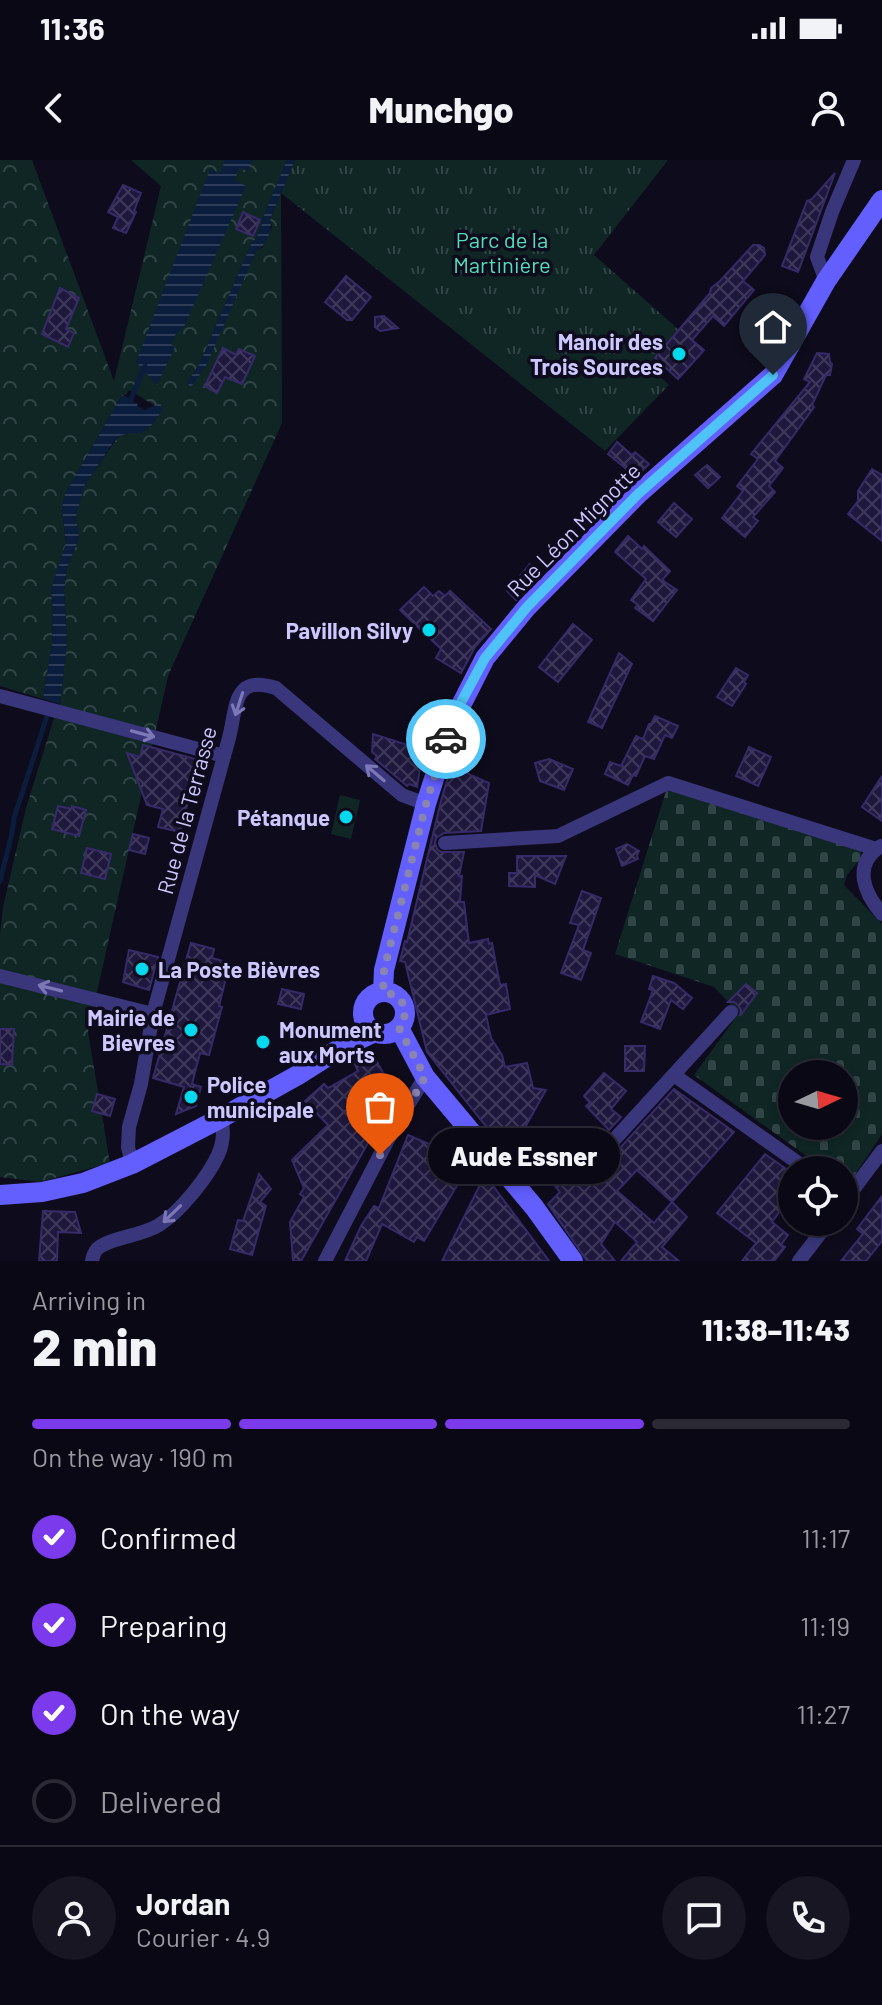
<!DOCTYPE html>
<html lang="en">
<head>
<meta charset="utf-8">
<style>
  :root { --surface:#0a0815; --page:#181622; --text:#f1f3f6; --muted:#999aa0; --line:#2a2934; --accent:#7c3aed }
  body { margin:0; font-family:Barlow,sans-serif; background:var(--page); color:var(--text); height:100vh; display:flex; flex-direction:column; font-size:30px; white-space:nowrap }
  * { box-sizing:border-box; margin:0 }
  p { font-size:26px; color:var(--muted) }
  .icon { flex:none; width:44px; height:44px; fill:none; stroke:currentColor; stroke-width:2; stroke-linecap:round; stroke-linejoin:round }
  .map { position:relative; height:1101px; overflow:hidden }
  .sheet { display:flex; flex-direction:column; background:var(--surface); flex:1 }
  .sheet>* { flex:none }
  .needle { width:52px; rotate:85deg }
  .buttons { position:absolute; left:778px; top:900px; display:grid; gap:16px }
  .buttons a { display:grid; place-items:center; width:80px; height:80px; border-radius:50%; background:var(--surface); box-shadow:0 4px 12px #0003,0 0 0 2px var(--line); font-size:40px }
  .pin { position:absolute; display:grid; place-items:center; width:68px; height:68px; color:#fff; margin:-82px -34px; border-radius:50% 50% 50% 0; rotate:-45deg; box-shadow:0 0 8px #0007 }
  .pin .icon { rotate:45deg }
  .courier { position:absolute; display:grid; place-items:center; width:80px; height:80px; margin:-40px; border:6px solid #4fc3f7; border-radius:50%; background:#fff; color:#222; box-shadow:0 2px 10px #0007 }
  .bubble { position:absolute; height:56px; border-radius:28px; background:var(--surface); box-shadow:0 4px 12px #0003,0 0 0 2px var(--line); font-size:26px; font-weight:800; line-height:56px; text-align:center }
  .summary em { font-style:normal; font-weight:800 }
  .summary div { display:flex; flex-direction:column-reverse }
  .summary { display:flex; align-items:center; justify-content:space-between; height:136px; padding:0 32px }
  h1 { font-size:52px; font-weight:800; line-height:60px }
  .bar { display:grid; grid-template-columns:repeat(4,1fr); gap:12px 8px; align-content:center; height:96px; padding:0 32px }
  .bar i { height:10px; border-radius:6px; background:var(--line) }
  .bar .selected { background:var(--accent) }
  .bar p { grid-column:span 4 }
  .line { display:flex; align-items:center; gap:20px; padding:0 32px; border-top:2px solid var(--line) }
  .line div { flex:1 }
  .round { display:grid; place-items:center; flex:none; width:84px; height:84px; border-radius:42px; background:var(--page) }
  ol { padding:0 32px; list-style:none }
  li { display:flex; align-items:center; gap:24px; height:88px }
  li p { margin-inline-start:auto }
  li .icon { padding:8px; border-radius:50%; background:var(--accent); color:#fff; stroke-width:4 }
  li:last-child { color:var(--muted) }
  li i { width:44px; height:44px; border:4px solid var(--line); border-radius:50% }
  .status { display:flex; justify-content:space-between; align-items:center; height:56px; padding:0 40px; background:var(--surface); direction:ltr }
  .status svg { height:22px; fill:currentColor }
  header { display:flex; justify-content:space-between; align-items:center; height:104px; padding:0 32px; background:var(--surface); font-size:36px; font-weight:800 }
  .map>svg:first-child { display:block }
  .forest { fill:url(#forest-crowns) }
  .cemetery { fill:url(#cemetery-stones); fill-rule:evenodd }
  .park { fill:url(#park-tufts) }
  .garden { fill:#0f2625 }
  .water { fill:url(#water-rules) }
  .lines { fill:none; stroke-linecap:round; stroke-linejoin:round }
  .stream { stroke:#0b1d3c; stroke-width:5 }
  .building { fill:url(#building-cross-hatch); stroke:#362a69; stroke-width:2 }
  .street { stroke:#39367b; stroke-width:14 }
  .secondary { stroke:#625ffe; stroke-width:20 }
  .oneway { stroke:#7c77b6 }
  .done { stroke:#8a85b0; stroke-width:8; stroke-dasharray:0 14.4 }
  .route { stroke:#4fc3f7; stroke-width:10 }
  .poi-dot { fill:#02d9ef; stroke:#0e0b1c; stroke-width:3 }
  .labels { text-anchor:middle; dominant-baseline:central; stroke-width:7; stroke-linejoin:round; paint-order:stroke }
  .park-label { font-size:22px; fill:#55ddba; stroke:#0e0b1c }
  .poi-label { font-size:22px; font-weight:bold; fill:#cdc7ff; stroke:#0e0b1c; text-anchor:end }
  .street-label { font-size:22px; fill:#cdc7ff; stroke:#0e0b1c }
</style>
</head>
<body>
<div class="status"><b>11:36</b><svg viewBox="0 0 49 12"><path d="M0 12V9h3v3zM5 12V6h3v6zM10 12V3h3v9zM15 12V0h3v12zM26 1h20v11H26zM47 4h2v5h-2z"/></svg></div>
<header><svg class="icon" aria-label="back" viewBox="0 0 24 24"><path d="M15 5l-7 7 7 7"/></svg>Munchgo<svg class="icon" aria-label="person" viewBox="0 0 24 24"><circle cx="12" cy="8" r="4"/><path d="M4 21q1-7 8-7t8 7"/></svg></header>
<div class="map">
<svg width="882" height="1101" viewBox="0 0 882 1101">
  <defs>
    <pattern id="forest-crowns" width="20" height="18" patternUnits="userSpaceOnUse" patternTransform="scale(2)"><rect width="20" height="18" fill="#0f2625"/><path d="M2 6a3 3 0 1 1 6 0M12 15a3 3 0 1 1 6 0" fill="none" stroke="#314446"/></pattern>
    <pattern id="cemetery-stones" width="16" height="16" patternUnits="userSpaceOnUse" patternTransform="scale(2)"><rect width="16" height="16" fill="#0f2625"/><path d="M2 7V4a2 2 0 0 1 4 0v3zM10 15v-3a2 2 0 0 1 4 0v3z" fill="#314446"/></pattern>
    <pattern id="park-tufts" width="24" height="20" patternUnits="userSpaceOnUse" patternTransform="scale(2)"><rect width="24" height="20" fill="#0f2625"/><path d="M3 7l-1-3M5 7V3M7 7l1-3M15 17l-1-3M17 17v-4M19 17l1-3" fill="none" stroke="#314446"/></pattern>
    <pattern id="water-rules" width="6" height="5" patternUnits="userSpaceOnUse" patternTransform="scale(2)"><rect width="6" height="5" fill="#0b1d3c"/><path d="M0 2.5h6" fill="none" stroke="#2d3c59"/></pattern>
    <pattern id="building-cross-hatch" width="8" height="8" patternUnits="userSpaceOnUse" patternTransform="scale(2)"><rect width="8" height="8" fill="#1f183d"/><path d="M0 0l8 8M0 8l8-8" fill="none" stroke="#3e385a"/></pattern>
  </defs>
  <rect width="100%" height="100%" fill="#0e0b1c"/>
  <path class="forest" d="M 0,0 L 32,0 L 114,221 L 161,26 L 131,0 L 287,0 L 262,60 L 263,62 L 256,79 L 252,82 L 200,203 L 187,223 L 206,202 L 256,91 L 262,88 L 272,67 L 270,59 L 281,33 L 282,263 L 168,516 L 88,872 L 110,1003 L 40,1022 L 0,1017 L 0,775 L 3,747 L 26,648 L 54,558 L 60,544 L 67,482 L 64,431 L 67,408 L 79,378 L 76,357 L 77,348 L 84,326 L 118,277 L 129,273 L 141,273 L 151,266 L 162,250 L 129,230 L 126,235 L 122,235 L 65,334 L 62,348 L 66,384 L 51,430 L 53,450 L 52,484 L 43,539 L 0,526 Z"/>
  <path class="cemetery" d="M 667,628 L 860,688 L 862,697 L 847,715 L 844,725 L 882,764 L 882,974 L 853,1018 L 844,1016 L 844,1010 L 826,1010 L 694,915 L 739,853 L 714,827 L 615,794 ZM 792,914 L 844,914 L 844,966 L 792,966 Z"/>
  <path class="park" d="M 295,0 L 668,0 L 594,95 L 678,169 L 648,206 L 669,225 L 605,291 L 281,33 Z"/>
  <path class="garden" d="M 340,635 L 360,640 L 351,679 L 331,674 Z"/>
  <g class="water">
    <path d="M 223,0 L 252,0 L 248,11 L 239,8 L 235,20 L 246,26 L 184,167 L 175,175 L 171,185 L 175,187 L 157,225 L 136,202 L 210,9 L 220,13 L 225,1 Z"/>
    <path d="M 287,0 L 295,0 L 270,59 C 273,70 267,85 256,91 L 207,204 L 191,227 L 187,223 L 200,203 L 252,82 L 256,79 L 263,62 L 262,60 Z"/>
    <path d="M 122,235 L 134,240 L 133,242 L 138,244 L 137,246 L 145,250 L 160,243 L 163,250 L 151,266 L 141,273 L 129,273 L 117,277 L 84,326 L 76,357 L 79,378 L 67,408 L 64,431 L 67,482 L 60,544 L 43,539 L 52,484 L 53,450 L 51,430 L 66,383 L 62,348 L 65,334 Z"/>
  </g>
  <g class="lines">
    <g class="stream">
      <path d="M 130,241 L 145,206"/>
      <path d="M 0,721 L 12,673 L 14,658 L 48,553"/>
    </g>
  </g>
  <g class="building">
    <path d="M 835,13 L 798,112 L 782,106 L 807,41 L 812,39 Z"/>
    <path d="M 123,25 L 141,33 L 134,51 L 136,52 L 126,73 L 113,68 L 118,57 L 108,52 Z"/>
    <path d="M 243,52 L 260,60 L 253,76 L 236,69 Z"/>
    <path d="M 753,85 L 759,85 L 764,88 L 765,95 L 743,121 L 754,130 L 724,166 L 713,156 L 692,180 L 704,190 L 678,219 L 655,198 L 710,133 L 711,128 L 720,121 Z"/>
    <path d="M 346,116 L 371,137 L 352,160 L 347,160 L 325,142 Z"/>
    <path d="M 60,128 L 79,138 L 66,169 L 74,173 L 68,187 L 42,174 Z"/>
    <path d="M 384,156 L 398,168 L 380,171 L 375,167 L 375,157 Z"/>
    <path d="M 223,188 L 236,195 L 239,189 L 255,196 L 242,224 L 225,217 L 217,233 L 205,226 Z"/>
    <path d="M 817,193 L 829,194 L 830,202 L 832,204 L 830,215 L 826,215 L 812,245 L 814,247 L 775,301 L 783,308 L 769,326 L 775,332 L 753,357 L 758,361 L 745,377 L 722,358 L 743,331 L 737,326 L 758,299 L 751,294 L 810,222 L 804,219 Z"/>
    <path d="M 617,282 L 632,295 L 635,292 L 649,304 L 636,317 L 608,294 Z"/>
    <path d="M 707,305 L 720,317 L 708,328 L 695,315 Z"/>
    <path d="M 872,309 L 882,315 L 882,381 L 848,354 L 858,341 L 858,331 Z"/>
    <path d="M 674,343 L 692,359 L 676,377 L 658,362 Z"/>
    <path d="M 628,376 L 642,389 L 644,386 L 670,411 L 662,420 L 677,430 L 653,461 L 635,448 L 638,445 L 631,440 L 646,419 L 615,392 Z"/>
    <path d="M 530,404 L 540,413 L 516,440 L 507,431 Z"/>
    <path d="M 424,427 L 433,436 L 439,431 L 445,436 L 450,431 L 491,469 L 475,487 L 461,513 L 436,498 L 441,489 L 400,450 Z"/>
    <path d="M 573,464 L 592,480 L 558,522 L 539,507 Z"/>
    <path d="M 619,493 L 632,504 L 602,568 L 588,562 Z"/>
    <path d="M 736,508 L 748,515 L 744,522 L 746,524 L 732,546 L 717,537 Z"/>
    <path d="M 655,556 L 678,566 L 672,578 L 665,575 L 654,599 L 645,596 L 636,616 L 633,615 L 628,625 L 605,614 L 610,602 L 621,606 L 636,576 L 643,579 L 649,564 L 651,564 Z"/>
    <path d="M 373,574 L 423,590 L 417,627 L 409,624 L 407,626 L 375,599 L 377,596 L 372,592 Z"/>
    <path d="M 143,585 L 199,600 L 180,672 L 158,667 L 163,649 L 147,645 L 127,593 L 140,597 Z"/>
    <path d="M 749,587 L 771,597 L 758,626 L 736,616 Z"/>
    <path d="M 549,599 L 573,609 L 564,630 L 540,621 L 535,603 Z"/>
    <path d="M 451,607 L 462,610 L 462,611 L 489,623 L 481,671 L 444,673 L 436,678 L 435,683 L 437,689 L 441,692 L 464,692 L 459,716 L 462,716 L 460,742 L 464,742 L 469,783 L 488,779 L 489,784 L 492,783 L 500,825 L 506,824 L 510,849 L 486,855 L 491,878 L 502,895 L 505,907 L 527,903 L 533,928 L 546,930 L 519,978 L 540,1007 L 527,1018 L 427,892 L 405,802 L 400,801 L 405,781 L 407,782 L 441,641 Z"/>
    <path d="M 882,616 L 882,661 L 862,647 Z"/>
    <path d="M 58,646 L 72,649 L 72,646 L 86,650 L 79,676 L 52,669 Z"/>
    <path d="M 133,674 L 149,678 L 145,694 L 129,690 Z"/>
    <path d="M 627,684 L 639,691 L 637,695 L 638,699 L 622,706 L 616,689 Z"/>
    <path d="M 87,688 L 111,694 L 105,719 L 81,713 Z"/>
    <path d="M 517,696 L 566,696 L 555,724 L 535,715 L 535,727 L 509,726 L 509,713 L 517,713 Z"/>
    <path d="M 582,731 L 601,738 L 583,790 L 591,793 L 581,820 L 561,813 L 579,765 L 570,763 Z"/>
    <path d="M 191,783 L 214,789 L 212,798 L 223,801 L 228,810 L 219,846 L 222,847 L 209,895 L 200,893 L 192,924 L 201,927 L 196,946 L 176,954 L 184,927 L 153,918 Z"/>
    <path d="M 129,790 L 158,797 L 149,830 L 123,822 Z"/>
    <path d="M 653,816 L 674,823 L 692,838 L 683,849 L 671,840 L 660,869 L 641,862 L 653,830 L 649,829 Z"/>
    <path d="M 746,824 L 757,833 L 740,856 L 741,850 L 738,845 L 734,842 L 728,842 Z"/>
    <path d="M 282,829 L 304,834 L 301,849 L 278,844 Z"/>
    <path d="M 0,869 L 14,869 L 12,905 L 0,904 Z"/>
    <path d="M 625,886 L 645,886 L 644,911 L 625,911 Z"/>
    <path d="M 371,891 L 386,918 L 385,937 L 393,939 L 301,1101 L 293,1101 L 290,1062 L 304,1037 L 300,1034 L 304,1028 L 292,1000 L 328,965 L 305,941 L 324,924 L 328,928 L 358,911 L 353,900 Z"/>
    <path d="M 604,913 L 626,931 L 611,949 L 621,957 L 609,970 L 586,946 L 590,943 L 584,936 Z"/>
    <path d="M 674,929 L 734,972 L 672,1042 L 637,1010 L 617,1031 L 654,1063 L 672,1042 L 687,1057 L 662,1087 L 679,1101 L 621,1101 L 637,1082 L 615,1062 L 601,1084 L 615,1101 L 587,1101 L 548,1044 L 560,1032 L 545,1014 L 558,1004 L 577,1026 L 600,1003 L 609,1000 Z"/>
    <path d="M 97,934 L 115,939 L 110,956 L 92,951 Z"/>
    <path d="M 408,975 L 471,1002 L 424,1081 L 417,1077 L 414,1082 L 382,1064 L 366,1101 L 345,1101 L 361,1066 L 374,1046 L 379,1048 Z"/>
    <path d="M 765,994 L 792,1013 L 792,1035 L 772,1062 L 788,1075 L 781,1085 L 785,1087 L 774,1101 L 742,1101 L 756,1083 L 717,1053 Z"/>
    <path d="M 259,1014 L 271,1029 L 260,1042 L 266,1046 L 252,1095 L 230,1089 L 238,1060 L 243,1061 Z"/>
    <path d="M 485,1015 L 523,1066 L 549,1101 L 442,1101 Z"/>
    <path d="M 882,1036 L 882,1081 L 866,1101 L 841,1101 L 863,1074 L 857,1069 Z"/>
    <path d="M 43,1051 L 75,1052 L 81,1073 L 58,1072 L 57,1101 L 39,1101 Z"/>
  </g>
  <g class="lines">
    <g class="street">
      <path d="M 826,121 L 817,97 L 832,52 L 854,0"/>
      <path d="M 0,536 L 224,596"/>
      <path d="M 445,683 L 558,676 L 668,623 L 876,689"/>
      <path d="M 881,686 C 852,704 864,733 882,754"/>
      <path d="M 0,816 L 153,854"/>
      <path d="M 674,915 L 808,1010"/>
      <path d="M 602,993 L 731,852"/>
      <path d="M 132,1004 L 128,987 L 129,967 L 141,924 L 153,854 L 229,578 C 237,546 233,514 276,528 L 402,635 L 426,644"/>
      <path d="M 844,1042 L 882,991"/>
      <path d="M 92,1101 C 93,1095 95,1089 101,1086 C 118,1076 141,1076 159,1065 C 180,1052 208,1017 218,995 C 223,984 224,970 221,958"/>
      <path d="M 325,1101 L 394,968 L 425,917"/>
      <path d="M 799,1101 L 829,1062"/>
    </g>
    <g class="secondary">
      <path d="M 383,832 L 384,810 L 426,644 L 451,565 L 485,498 L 527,447 L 638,334 L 773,215 L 826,121 L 882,40"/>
      <circle cx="384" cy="853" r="21"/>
      <path d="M 399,868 L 425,917 L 534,1047 L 573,1101"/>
      <path d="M 0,1035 L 42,1032 L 83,1023 L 132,1004 L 221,958 L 298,915 L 339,889 L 375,872"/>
    </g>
  </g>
  <defs><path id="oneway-shaft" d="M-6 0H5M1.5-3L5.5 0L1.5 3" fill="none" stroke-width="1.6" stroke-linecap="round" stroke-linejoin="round" transform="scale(2)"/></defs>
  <g class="oneway">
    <use href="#oneway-shaft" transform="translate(239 544) rotate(108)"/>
    <use href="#oneway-shaft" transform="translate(143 574) rotate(15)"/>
    <use href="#oneway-shaft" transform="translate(375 613) rotate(-140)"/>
    <use href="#oneway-shaft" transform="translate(50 828) rotate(-166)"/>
    <use href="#oneway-shaft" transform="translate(172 1054) rotate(136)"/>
  </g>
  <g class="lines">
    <path class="done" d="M 380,995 L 425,917 L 399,868 C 411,851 404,835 383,832 L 384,810 L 426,644 L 446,579"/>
    <path class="route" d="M 446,579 L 459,546 L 485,498 L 527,447 L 638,334 L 773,215"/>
  </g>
  <g class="poi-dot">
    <circle cx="679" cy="194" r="8"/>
    <circle cx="429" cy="470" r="8"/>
    <circle cx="346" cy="657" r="8"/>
    <circle cx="142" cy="809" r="8"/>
    <circle cx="191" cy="870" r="8"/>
    <circle cx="263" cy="882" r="8"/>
    <circle cx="191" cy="937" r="8"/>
  </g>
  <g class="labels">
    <g class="park-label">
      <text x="502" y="79">Parc de la<tspan x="502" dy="25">Martinière</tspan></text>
    </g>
    <g class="poi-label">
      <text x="663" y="181">Manoir des<tspan x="663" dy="25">Trois Sources</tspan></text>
      <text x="413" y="470">Pavillon Silvy</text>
      <text x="330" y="657">Pétanque</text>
      <text x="158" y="809" text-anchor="start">La Poste Bièvres</text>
      <text x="175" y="857">Mairie de<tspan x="175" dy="25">Bievres</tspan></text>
      <text x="279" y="869" text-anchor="start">Monument<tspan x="279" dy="25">aux Morts</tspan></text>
      <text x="207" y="924" text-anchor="start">Police<tspan x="207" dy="25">municipale</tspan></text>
    </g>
    <g class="street-label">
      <text transform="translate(573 369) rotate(-45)">Rue Léon Mignotte</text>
      <text transform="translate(186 650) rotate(-75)">Rue de la Terrasse</text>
    </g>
  </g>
</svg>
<div class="buttons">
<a><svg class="needle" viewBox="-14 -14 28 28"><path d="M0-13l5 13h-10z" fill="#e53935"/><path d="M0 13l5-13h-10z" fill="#999aa0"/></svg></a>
<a><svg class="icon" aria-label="locate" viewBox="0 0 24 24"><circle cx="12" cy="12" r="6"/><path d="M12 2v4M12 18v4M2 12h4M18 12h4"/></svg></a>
</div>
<div class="pin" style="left:380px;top:995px;background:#ea580c"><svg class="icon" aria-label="bag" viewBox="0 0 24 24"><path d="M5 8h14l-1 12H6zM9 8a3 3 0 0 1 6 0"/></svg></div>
<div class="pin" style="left:773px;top:215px;background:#1f2937"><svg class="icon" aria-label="home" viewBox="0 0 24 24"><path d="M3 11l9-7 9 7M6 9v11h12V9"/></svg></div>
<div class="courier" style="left:446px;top:579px"><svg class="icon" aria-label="car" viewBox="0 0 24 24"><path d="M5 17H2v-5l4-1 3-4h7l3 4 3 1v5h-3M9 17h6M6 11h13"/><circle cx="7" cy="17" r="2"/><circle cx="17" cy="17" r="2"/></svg></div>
<div class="bubble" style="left:428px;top:968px;width:192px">Aude Essner</div>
</div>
<section class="sheet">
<div class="summary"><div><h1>2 min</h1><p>Arriving in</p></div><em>11:38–11:43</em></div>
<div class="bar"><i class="selected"></i><i class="selected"></i><i class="selected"></i><i></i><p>On the way · 190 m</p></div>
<ol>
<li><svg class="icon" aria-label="check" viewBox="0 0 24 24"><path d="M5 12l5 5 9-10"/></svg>Confirmed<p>11:17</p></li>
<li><svg class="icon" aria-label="check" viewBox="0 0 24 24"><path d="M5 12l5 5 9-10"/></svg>Preparing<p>11:19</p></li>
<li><svg class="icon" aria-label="check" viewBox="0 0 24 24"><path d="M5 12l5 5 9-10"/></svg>On the way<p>11:27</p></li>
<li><i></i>Delivered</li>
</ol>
<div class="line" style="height:144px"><a class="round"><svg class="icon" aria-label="person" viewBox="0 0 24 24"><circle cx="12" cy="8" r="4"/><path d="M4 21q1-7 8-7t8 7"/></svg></a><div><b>Jordan</b><p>Courier · 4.9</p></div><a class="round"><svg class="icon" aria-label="chat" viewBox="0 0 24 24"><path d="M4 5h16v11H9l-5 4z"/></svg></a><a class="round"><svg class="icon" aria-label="phone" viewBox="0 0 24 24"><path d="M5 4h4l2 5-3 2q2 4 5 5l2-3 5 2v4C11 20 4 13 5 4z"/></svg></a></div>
</section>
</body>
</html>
